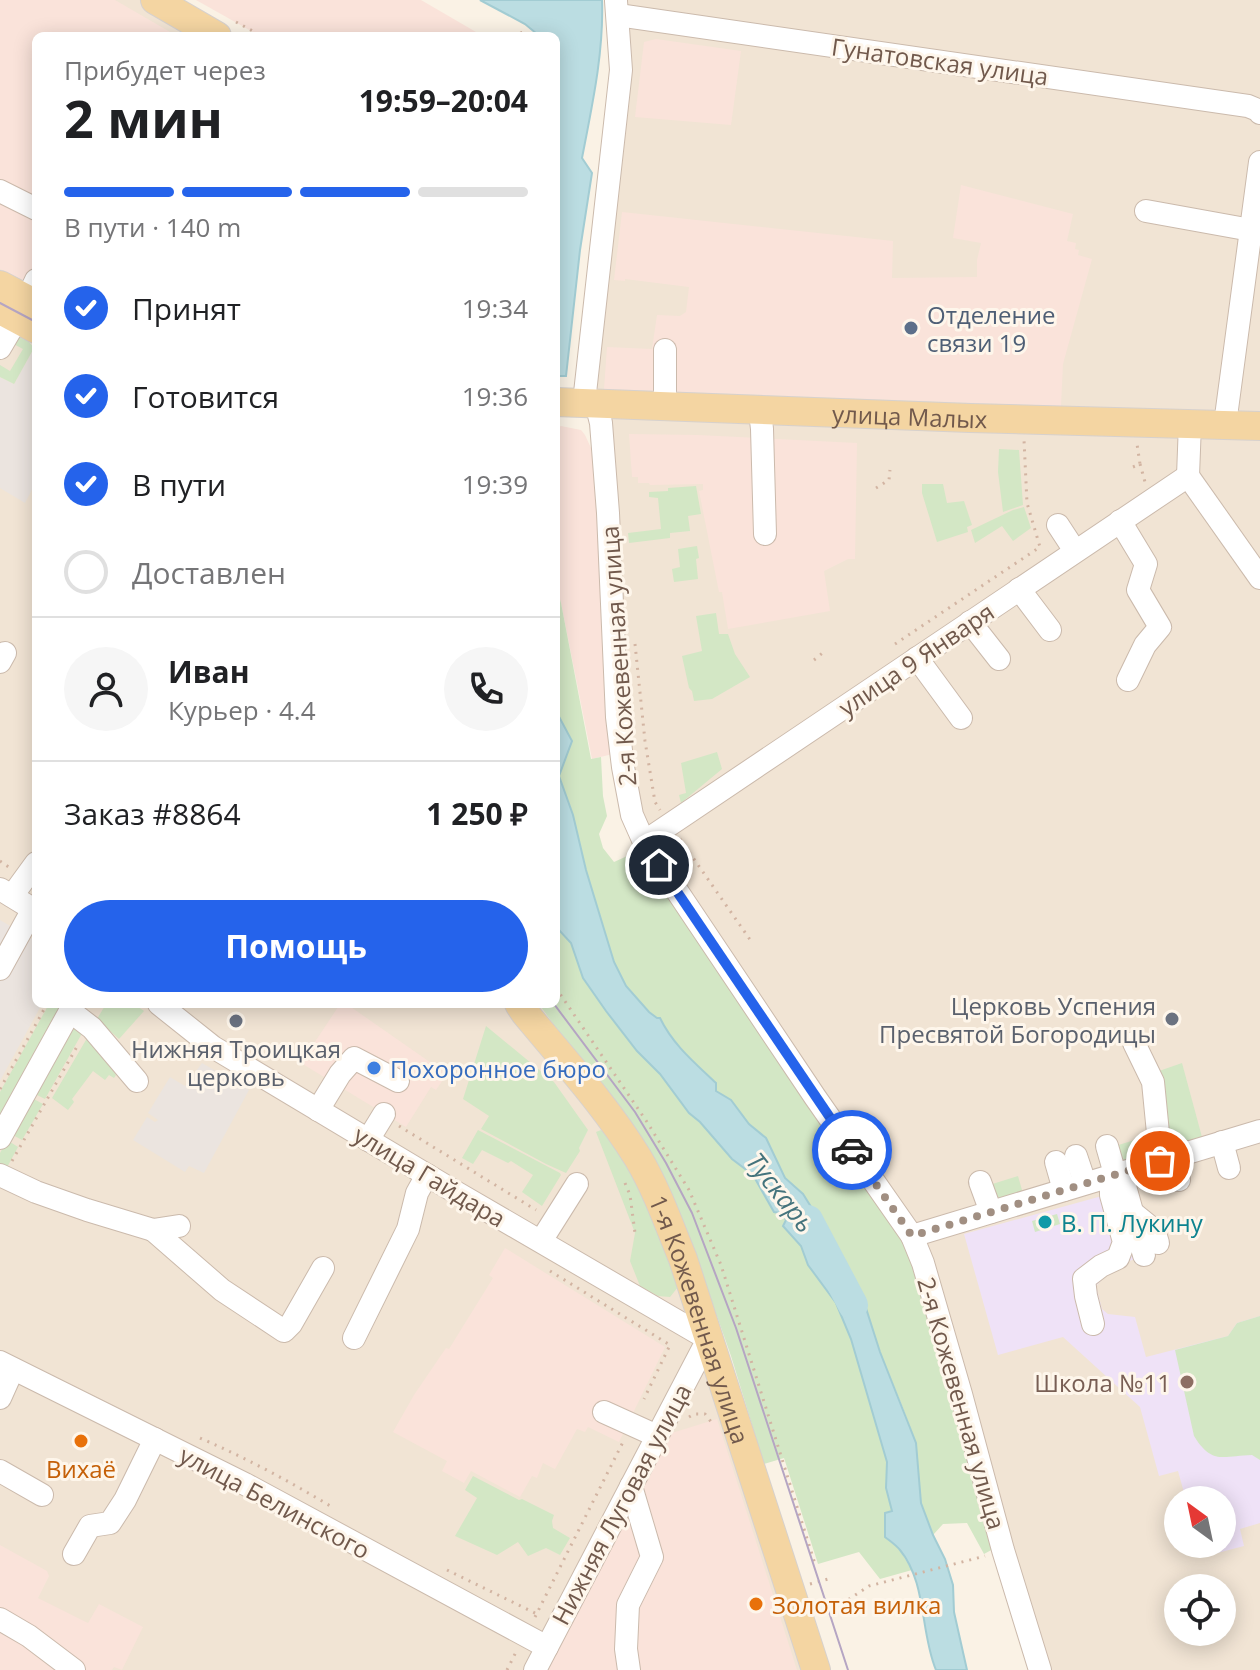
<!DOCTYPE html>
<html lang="ru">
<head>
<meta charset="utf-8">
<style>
  :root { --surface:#fff; --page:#f6f6f6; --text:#202124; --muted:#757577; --line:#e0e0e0; --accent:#2563eb }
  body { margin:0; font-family:"Open Sans",sans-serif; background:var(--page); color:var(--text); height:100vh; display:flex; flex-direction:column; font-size:30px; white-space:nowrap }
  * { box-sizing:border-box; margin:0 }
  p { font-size:26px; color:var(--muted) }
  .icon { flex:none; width:44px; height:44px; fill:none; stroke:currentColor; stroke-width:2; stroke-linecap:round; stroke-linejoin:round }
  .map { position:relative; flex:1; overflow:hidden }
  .details { position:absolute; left:32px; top:32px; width:528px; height:976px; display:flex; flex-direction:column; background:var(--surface); border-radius:12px; box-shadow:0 4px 20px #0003 }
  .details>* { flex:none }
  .needle { width:52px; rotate:327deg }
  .controls { position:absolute; left:1164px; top:1486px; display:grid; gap:16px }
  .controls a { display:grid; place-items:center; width:72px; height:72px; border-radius:50%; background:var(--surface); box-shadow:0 4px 20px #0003; font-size:40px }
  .pin { position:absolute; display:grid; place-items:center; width:68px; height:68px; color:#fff; margin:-34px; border:4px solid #fff; border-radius:50%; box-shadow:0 2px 8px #0007 }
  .courier { position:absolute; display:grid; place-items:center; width:80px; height:80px; margin:-40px; border:6px solid #2563eb; border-radius:50%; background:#fff; color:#222; box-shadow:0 2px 10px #0007 }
  .summary em { font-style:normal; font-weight:700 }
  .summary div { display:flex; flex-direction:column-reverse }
  .summary { display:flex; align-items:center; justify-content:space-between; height:136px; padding:0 32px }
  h1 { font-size:52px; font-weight:700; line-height:60px }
  .bar { display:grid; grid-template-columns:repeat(4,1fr); gap:12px 8px; align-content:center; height:96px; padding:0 32px }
  .bar i { height:10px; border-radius:6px; background:var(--line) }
  .bar .current { background:var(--accent) }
  .bar p { grid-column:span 4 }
  .line { display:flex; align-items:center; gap:20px; padding:0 32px; border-top:2px solid var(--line) }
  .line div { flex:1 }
  .round { display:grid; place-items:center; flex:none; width:84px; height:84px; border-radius:42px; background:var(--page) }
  ol { padding:0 32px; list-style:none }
  li { display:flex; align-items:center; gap:24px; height:88px }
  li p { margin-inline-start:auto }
  li .icon { padding:8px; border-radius:50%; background:var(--accent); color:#fff; stroke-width:4 }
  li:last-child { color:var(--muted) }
  li i { width:44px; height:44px; border:4px solid var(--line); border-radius:50% }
  .button { display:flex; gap:16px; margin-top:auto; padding:16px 32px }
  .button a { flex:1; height:92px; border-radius:48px; background:var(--accent); color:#fff; font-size:32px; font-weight:700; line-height:92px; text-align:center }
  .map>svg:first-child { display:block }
  .residential { fill:#f1e4d4; fill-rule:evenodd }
  .commercial { fill:#fae3da }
  .industrial { fill:#ebe4df }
  .education { fill:#efe2f7 }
  .green { fill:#d3e7c5 }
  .water { fill:#bbdde2; stroke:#a2ccd3; stroke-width:2 }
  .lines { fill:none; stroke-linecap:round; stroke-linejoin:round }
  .river { stroke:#bbdde2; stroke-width:30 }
  .minor-casing { stroke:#cbbaac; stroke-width:24 }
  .major-casing { stroke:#d7d1cd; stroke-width:30 }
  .path { stroke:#d2b4a2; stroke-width:3; stroke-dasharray:2 6; stroke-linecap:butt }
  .minor { stroke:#fff; stroke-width:22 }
  .major { stroke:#f4d5a2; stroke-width:28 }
  .tram { stroke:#b5a5c3; stroke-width:2 }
  .done { stroke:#a18f82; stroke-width:8; stroke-dasharray:0 14.4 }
  .route { stroke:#2563eb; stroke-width:10 }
  .service-dot { fill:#5c6f8a; stroke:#fef6eb; stroke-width:3 }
  .worship-dot { fill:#6b7280; stroke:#fef6eb; stroke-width:3 }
  .shop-dot { fill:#3f7fe0; stroke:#fef6eb; stroke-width:3 }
  .culture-dot { fill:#0f9aa8; stroke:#fef6eb; stroke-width:3 }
  .education-dot { fill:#8d6e63; stroke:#fef6eb; stroke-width:3 }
  .food-dot { fill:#e8710a; stroke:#fef6eb; stroke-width:3 }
  .labels { text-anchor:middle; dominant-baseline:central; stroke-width:6; stroke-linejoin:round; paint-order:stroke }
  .street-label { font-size:24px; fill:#71594c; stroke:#fef6eb }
  .service-label { font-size:24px; fill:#4e5e75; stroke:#fef6eb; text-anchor:start }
  .worship-label { font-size:24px; fill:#5b616d; stroke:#fef6eb; text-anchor:end }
  .shop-label { font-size:24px; fill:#366cbe; stroke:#fef6eb; text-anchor:start }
  .culture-label { font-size:24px; fill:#0d838f; stroke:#fef6eb; text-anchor:start }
  .education-label { font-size:24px; fill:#785e54; stroke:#fef6eb; text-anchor:end }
  .food-label { font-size:24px; fill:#c56008; stroke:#fef6eb }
  .water-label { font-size:26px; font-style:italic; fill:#44737c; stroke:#fef6eb }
</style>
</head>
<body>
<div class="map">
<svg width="1260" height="1670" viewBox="0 0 1260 1670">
  <rect width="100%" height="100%" fill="#faf2e5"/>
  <g class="residential">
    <path d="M 0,0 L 140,0 L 239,36 L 36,36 L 36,1004 L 556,1004 L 739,1266 L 708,1339 L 816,1670 L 0,1670 Z"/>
    <path d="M 622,0 L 1260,0 L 1260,1670 L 1040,1670 L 923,1263 L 675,888 L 623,767 L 608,513 L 586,382 ZM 1178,1500 L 1222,1500 L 1222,1544 L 1178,1544 ZM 1178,1588 L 1222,1588 L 1222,1632 L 1178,1632 Z"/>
  </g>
  <g class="commercial">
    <path d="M 0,0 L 115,0 L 177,36 L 36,36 L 36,271 L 29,283 L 0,269 Z"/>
    <path d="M 196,0 L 421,0 L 476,32 L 478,36 L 260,36 Z"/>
    <path d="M 656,39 L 741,51 L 731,125 L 635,117 L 644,42 Z"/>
    <path d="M 961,185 L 1073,214 L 1067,241 L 1076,243 L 1075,249 L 1079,250 L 1078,255 L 1092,259 L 1063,364 L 1061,406 L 604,389 L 607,347 L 652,349 L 657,315 L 680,316 L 686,312 L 689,287 L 625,279 L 625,281 L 614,280 L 622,212 L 893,241 L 892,278 L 977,277 L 977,260 L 981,243 L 953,238 Z"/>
    <path d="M 561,426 L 581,430 L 585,435 L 591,448 L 599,499 L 617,753 L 592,759 L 561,603 L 556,585 L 556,428 Z"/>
    <path d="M 629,434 L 698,435 L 857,443 L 855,559 L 848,559 L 824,571 L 830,611 L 728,629 L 722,592 L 719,592 L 699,491 L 703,490 L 703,484 L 650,485 L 649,483 L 638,483 L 638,477 L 632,477 Z"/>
    <path d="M 340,1004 L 346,1007 L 348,1005 L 447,1074 L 436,1090 L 431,1087 L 406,1127 L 301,1063 Z"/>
    <path d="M 505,1248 L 665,1347 L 619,1442 L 588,1427 L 585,1432 L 577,1429 L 555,1469 L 543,1463 L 537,1478 L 532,1476 L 520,1497 L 471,1471 L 464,1483 L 442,1471 L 447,1461 L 393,1432 L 414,1395 L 446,1348 L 449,1349 L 493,1278 L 489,1275 Z"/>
    <path d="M 717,1419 L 797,1670 L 541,1670 L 659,1437 Z"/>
    <path d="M 0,1545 L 47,1571 L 49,1576 L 38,1598 L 88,1623 L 99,1604 L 143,1627 L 122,1670 L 114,1667 L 112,1670 L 0,1670 Z"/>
  </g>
  <g class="industrial">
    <path d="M 34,348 L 36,349 L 36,482 L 25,503 L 0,488 L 0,377 L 14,384 Z"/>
    <path d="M 0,920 L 36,941 L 36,1004 L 42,1004 L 0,1081 Z"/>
    <path d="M 202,1063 L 249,1090 L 204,1173 L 189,1166 L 185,1172 L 133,1140 L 147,1117 L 155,1122 L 158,1120 L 148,1113 L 170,1077 L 185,1086 Z"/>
  </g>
  <path class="education" d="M 1120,1191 L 1139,1258 L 1116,1265 L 1096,1286 L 1102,1309 L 1108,1314 L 1135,1317 L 1146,1357 L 1228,1336 L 1237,1323 L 1260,1316 L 1260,1523 L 1240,1529 L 1244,1546 L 1202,1557 L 1198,1544 L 1222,1544 L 1222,1500 L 1186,1500 L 1178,1471 L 1159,1476 L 1140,1407 L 1063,1337 L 998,1355 L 964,1234 Z"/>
  <g class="green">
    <path d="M 13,334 L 29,342 L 34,348 L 14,384 L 0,377 L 0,365 L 10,371 L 23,349 L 8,341 Z"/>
    <path d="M 999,449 L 1019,450 L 1023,505 L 1003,512 L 998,472 Z"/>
    <path d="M 922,484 L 943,484 L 947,503 L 964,501 L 972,525 L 967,527 L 968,532 L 937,542 L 922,493 Z"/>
    <path d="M 696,486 L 701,514 L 688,516 L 690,531 L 670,533 L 670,538 L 629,543 L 628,533 L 661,529 L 658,498 L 649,497 L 649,492 L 668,491 L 668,488 Z"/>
    <path d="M 1024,507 L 1031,528 L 1013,541 L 1002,526 L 975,543 L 971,530 L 1013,510 Z"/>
    <path d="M 697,546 L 699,558 L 696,559 L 698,579 L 674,582 L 672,569 L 680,567 L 678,549 Z"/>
    <path d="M 556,585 L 561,603 L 591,759 L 601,757 L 603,796 L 607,816 L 599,834 L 603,848 L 614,862 L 636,852 L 646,864 L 847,1162 L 908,1249 L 995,1548 L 984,1554 L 967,1523 L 943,1524 L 933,1535 L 921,1503 L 916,1443 L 903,1408 L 880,1352 L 863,1302 L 840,1269 L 833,1268 L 821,1245 L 803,1194 L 785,1178 L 766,1138 L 749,1124 L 731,1100 L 716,1091 L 716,1083 C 695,1063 673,1045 660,1018 L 657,1018 L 649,1012 L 626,986 L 614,962 L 586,870 L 573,815 L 559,776 L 572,741 L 556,711 Z"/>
    <path d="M 716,613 L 719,634 L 728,634 L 735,654 L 750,677 L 712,699 L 694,701 L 692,691 L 689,688 L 682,656 L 702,651 L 696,616 Z"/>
    <path d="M 717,752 L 722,769 L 681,803 L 679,795 L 686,793 L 681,763 Z"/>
    <path d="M 556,924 L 558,929 L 571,943 L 583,978 L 606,1011 L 637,1051 L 660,1074 L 689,1113 L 700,1122 L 732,1159 L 753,1175 L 774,1212 L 780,1213 L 786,1220 L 784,1226 L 801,1246 L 808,1265 L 836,1303 L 851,1339 L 887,1462 L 886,1488 L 892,1511 L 885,1537 L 899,1549 L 912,1570 L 880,1579 L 859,1552 L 818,1564 L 784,1458 L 764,1464 L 731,1356 L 699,1265 L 663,1176 L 539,1004 L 556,1004 Z"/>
    <path d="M 49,1004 L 67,1004 L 0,1126 L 0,1092 Z"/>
    <path d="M 106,1004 L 134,1004 L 144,1011 L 119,1039 L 97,1019 Z"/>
    <path d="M 72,1026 L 85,1028 L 45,1099 L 35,1094 Z"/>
    <path d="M 486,1026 L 554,1082 L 588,1130 L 579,1148 L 580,1151 L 566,1173 L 546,1164 L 481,1129 L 489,1116 L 463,1099 Z"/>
    <path d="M 90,1033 L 101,1055 L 116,1075 L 114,1078 L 109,1075 L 105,1080 L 93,1071 L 72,1099 L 74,1102 L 68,1110 L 52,1098 Z"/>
    <path d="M 1182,1063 L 1202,1137 L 1167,1146 L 1159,1071 Z"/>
    <path d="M 32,1098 L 43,1104 L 22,1140 L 11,1134 Z"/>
    <path d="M 478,1130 L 560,1173 L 561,1175 L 542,1206 L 522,1192 L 533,1175 L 511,1161 L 508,1163 L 482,1150 L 473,1164 L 462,1158 Z"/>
    <path d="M 601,1130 C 639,1175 657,1232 678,1287 L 670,1297 L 658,1296 L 640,1286 L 630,1261 L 635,1233 L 596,1132 Z"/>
    <path d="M 1141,1138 L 1147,1158 L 1123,1165 L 1112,1147 Z"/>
    <path d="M 7,1140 L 18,1147 L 4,1173 L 0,1169 L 0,1153 Z"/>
    <path d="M 1018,1176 L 1024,1197 L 993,1207 L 986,1186 Z"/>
    <path d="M 1057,1214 L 1060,1224 L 1035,1232 L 1032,1221 Z"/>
    <path d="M 1260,1316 L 1260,1460 L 1252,1455 C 1222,1456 1212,1465 1194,1436 L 1175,1350 L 1228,1336 L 1237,1323 Z"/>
    <path d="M 473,1476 L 519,1500 L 522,1499 L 554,1515 L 552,1521 L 553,1528 L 570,1538 L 560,1555 L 546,1548 L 528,1556 L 518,1542 L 497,1555 L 455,1536 L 477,1498 L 465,1490 Z"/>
  </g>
  <g class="water">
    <path d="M 480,0 L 602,0 C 604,52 592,106 582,158 L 592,173 L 580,250 L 566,376 L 556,376 L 556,36 L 536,36 L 537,34 L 525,24 Z"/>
    <path d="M 556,711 L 572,741 L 559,776 L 573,815 L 586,870 L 614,962 L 626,986 L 649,1012 L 657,1018 L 660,1018 C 673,1045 695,1063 716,1083 L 716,1091 L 731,1100 L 749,1124 L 766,1138 L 785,1178 L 803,1194 L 821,1223 L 824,1237 L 821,1245 L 833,1268 L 840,1269 L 848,1273 L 864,1302 L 880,1352 L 916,1443 L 921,1503 L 933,1535 L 945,1559 L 953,1585 L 954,1612 L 967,1670 L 936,1670 C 920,1632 927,1583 900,1550 C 896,1545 890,1541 885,1537 L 885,1513 L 892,1511 L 886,1488 L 887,1462 L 851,1339 L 836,1303 L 808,1265 L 801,1246 L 783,1226 L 786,1220 L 781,1213 L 774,1212 L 753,1175 L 732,1159 L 700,1122 L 689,1113 L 660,1074 L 637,1051 L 606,1011 L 583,978 L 571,943 L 558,929 L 556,924 Z"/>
  </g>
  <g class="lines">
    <path class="river" d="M 808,1220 L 853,1305"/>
    <defs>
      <g id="minor">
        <path d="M 618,15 L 1248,106 L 1258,110 L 1260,113"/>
        <path d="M 0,191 L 36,209"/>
        <path d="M 1146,211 L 1251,230"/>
        <path d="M 0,348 L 20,314 L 36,280"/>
        <path d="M 665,350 L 665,406"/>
        <path d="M 584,402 L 621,70 L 616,1"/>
        <path d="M 596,403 L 601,423 L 608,513 L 617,717 L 623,767 L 632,815 L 644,842 L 675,888 L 815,1097 L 912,1236 L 923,1263 L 961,1394 L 1003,1550 L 1040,1670"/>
        <path d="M 760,411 L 762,429 L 765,534"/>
        <path d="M 1225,424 L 1260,162"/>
        <path d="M 1188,476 L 1260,578"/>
        <path d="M 1188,476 L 1190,423"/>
        <path d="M 1120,521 L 1146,564 L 1138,590 L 1160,627 L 1145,645 L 1128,680"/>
        <path d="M 1058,525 L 1075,551"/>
        <path d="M 1019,589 L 1050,630"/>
        <path d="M 970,622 L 999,659"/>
        <path d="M 917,658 L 961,718"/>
        <path d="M 0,662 L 5,653"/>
        <path d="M 644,842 L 1188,476"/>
        <path d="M 0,889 L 36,911"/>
        <path d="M 12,896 L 36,863"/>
        <path d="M 0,969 L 33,909"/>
        <path d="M 159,1004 L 213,1047 L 452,1190 L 708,1339 L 535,1670"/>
        <path d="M 70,1011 L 92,1028 L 137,1081"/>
        <path d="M 1134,1043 L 1153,1082 L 1158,1133 L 1179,1180"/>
        <path d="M 318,1110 L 340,1074 L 354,1058 L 398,1081"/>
        <path d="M 0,1138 L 74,1004"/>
        <path d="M 368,1140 L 384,1114"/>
        <path d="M 1222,1142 L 1229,1168"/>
        <path d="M 1107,1146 L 1115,1174"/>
        <path d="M 1076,1156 L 1085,1183"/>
        <path d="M 1056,1162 L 1064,1190"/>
        <path d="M 1121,1172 L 1144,1255"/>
        <path d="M 0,1175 L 36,1192 L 87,1210 L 153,1230 L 179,1226"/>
        <path d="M 980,1182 L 991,1212"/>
        <path d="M 1133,1213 L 1154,1230 L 1158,1243"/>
        <path d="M 153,1230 L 222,1290 L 284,1331 L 291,1324 L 323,1268"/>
        <path d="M 912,1236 L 1260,1131"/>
        <path d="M 541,1241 L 577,1184"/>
        <path d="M 1093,1324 L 1086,1296 L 1084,1279 L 1101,1266 L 1118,1258 L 1124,1242 L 1111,1195 L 1111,1175"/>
        <path d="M 354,1338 L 408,1229 L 417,1193 L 427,1175"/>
        <path d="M 0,1362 L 245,1484 L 547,1647"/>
        <path d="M 0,1398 L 13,1369"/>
        <path d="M 604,1412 L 657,1436"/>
        <path d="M 0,1471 L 42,1495"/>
        <path d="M 74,1554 L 90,1526 L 110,1523 L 125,1500 L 155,1439"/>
        <path d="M 0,1619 L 29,1636 L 74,1670"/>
        <path d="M 629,1670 L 626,1649 L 628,1605 L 652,1557 L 631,1486"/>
      </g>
      <g id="major">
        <path d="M 155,0 L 217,36"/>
        <path d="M 0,285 L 36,304"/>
        <path d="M 0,310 L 36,329"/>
        <path id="s1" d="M 556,402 L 970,418 L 1260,426"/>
        <path id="s2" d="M 519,1004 L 525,1013 C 564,1060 606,1106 638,1158 C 657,1190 669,1225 683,1259 L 816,1670"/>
      </g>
    </defs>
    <use href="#minor" class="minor-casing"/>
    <use href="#major" class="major-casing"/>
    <g class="path">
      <path d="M 236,22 L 262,36"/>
      <path d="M 513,36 L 523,32"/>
      <path d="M 1140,464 L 1145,482"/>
      <path d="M 1133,467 L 1140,464 L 1137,444"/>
      <path d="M 876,488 L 889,480 L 890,470"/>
      <path d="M 635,644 L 645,741 L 655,802 L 660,810"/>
      <path d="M 895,644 L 1040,547 L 1027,503 L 1024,440"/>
      <path d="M 814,660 L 825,651"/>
      <path d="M 680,839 L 751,941"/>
      <path d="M 0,861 L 10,868"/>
      <path d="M 556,988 L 647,1122 L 689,1190 L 721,1265 L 815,1564"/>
      <path d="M 0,1089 L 47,1004"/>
      <path d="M 399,1126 L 536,1210"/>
      <path d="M 12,1161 L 79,1043"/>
      <path d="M 625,1183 L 630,1195 L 635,1233"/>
      <path d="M 550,1271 L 670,1345 L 644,1399"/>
      <path d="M 689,1417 L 694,1414 L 705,1414 L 712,1423"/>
      <path d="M 200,1438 C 246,1458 289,1481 332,1507"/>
      <path d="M 447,1570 L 537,1614"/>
      <path d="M 810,1584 L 832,1578"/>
      <path d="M 819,1611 L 840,1605 L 869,1586 L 985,1556"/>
      <path d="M 535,1617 L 623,1442"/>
      <path d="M 507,1670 L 516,1652"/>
    </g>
    <use href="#minor" class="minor"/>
    <use href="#major" class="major"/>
    <g class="tram">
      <path d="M 0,303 L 36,322"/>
      <path d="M 554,1004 L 635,1112 L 666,1163 L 692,1213 L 736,1328 L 848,1670"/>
    </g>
  </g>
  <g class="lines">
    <path class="done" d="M 852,1150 L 912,1236 L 1160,1161"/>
    <path class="route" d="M 659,865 L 852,1150"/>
  </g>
  <circle class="service-dot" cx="911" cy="328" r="8"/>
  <g class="worship-dot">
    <circle cx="1172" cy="1019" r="8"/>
    <circle cx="236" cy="1021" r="8"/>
  </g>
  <circle class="shop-dot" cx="374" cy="1068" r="8"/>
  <circle class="culture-dot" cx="1045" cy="1222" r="8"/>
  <circle class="education-dot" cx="1187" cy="1382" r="8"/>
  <g class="food-dot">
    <circle cx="81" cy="1441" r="8"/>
    <circle cx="756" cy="1604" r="8"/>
  </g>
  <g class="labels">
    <g class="street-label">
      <text transform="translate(940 61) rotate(8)">Гунатовская улица</text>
      <text stroke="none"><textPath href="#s1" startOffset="354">улица Малых</textPath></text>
      <text transform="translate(618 656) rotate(-94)">2-я Кожевенная улица</text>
      <text transform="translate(916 659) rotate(-34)">улица 9 Января</text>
      <text transform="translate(430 1176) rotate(31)">улица Гайдара</text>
      <text stroke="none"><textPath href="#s2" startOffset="368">1-я Кожевенная улица</textPath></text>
      <text transform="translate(962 1403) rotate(74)">2-я Кожевенная улица</text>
      <text transform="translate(275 1502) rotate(28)">улица Белинского</text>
      <text transform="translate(621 1504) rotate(-62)">Нижняя Луговая улица</text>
    </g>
    <g class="service-label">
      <text x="927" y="314">Отделение<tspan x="927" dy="28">связи 19</tspan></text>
    </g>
    <g class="worship-label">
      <text x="1156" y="1005">Церковь Успения<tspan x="1156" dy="28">Пресвятой Богородицы</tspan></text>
      <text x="236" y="1048" text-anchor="middle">Нижняя Троицкая<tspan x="236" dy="28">церковь</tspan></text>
    </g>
    <g class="shop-label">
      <text x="390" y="1068">Похоронное бюро</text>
    </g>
    <g class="culture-label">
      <text x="1061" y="1222">В. П. Лукину</text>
    </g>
    <g class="education-label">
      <text x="1171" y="1382">Школа №11</text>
    </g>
    <g class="food-label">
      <text x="81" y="1468">Вихаё</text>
      <text x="772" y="1604" text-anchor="start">Золотая вилка</text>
    </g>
    <g class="water-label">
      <text transform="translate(781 1192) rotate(52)">Тускарь</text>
    </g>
  </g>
</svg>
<div class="controls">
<a><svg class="needle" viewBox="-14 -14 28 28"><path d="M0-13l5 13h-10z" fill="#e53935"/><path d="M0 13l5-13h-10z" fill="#757577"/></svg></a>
<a><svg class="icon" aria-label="locate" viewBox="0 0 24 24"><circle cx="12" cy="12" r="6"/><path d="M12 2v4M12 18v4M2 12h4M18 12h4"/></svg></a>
</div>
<div class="pin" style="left:1160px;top:1161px;background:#ea580c"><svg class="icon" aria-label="bag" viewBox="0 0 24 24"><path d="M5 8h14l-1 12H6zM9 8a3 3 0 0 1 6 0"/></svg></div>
<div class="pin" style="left:659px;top:865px;background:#1f2937"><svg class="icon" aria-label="home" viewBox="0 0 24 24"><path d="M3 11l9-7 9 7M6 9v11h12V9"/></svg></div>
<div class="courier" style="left:852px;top:1150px"><svg class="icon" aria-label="car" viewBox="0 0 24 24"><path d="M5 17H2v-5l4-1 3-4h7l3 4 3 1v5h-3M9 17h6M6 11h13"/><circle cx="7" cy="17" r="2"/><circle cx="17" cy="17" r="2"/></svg></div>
<section class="details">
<div class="summary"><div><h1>2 мин</h1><p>Прибудет через</p></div><em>19:59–20:04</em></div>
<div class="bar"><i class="current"></i><i class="current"></i><i class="current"></i><i></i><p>В пути · 140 m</p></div>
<ol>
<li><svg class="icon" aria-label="check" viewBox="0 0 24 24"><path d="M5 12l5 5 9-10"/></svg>Принят<p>19:34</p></li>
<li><svg class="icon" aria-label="check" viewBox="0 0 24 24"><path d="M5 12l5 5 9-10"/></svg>Готовится<p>19:36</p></li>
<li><svg class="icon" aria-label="check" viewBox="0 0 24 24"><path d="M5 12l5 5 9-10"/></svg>В пути<p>19:39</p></li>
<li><i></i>Доставлен</li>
</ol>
<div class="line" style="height:144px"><a class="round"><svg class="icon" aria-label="person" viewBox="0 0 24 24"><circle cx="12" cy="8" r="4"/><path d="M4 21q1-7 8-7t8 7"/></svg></a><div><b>Иван</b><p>Курьер · 4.4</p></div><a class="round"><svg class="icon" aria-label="phone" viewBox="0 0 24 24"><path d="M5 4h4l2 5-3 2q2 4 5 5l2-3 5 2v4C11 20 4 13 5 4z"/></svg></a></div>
<div class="line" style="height:104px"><div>Заказ #8864</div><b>1 250 ₽</b></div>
<div class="button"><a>Помощь</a></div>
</section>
</div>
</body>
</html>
